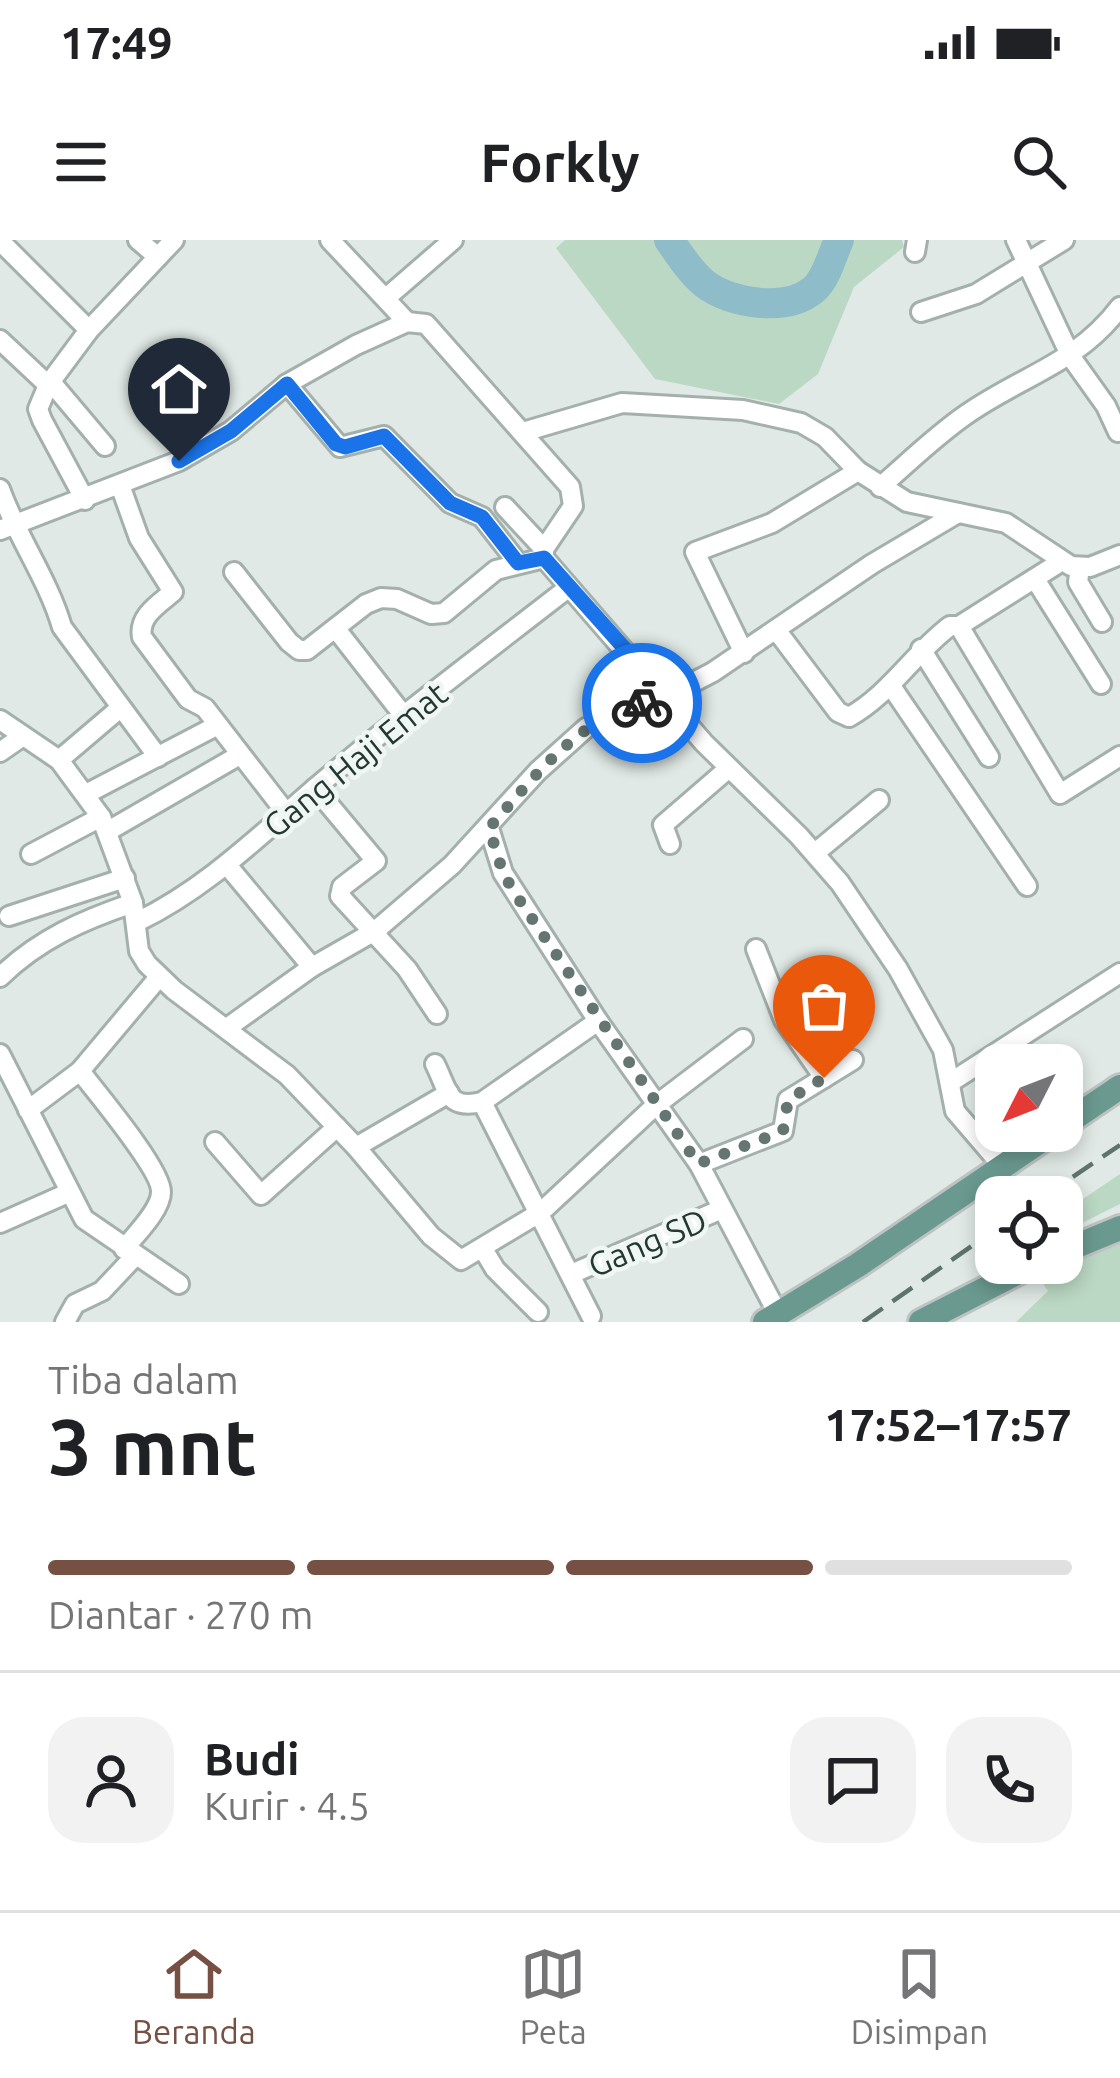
<!DOCTYPE html>
<html lang="id">
<head>
<meta charset="utf-8">
<style>
  :root { --surface:#fff; --page:#f2f2f2; --text:#202124; --muted:#757577; --line:#e0e0e0; --accent:#765042 }
  body { margin:0; font-family:Ubuntu,sans-serif; background:var(--page); color:var(--text); height:100vh; display:flex; flex-direction:column; font-size:45px; white-space:nowrap }
  * { box-sizing:border-box; margin:0 }
  p { font-size:39px; color:var(--muted) }
  .icon { flex:none; width:66px; height:66px; fill:none; stroke:currentColor; stroke-width:2; stroke-linecap:round; stroke-linejoin:round }
  .map { position:relative; height:1082px; overflow:hidden }
  .drawer { display:flex; flex-direction:column; background:var(--surface); flex:1 }
  .drawer>* { flex:none }
  .needle { width:78px; rotate:228deg }
  .buttons { position:absolute; left:975px; top:804px; display:grid; gap:24px }
  .buttons a { display:grid; place-items:center; width:108px; height:108px; border-radius:24px; background:var(--surface); box-shadow:0 6px 18px #0003; font-size:60px }
  .pin { position:absolute; display:grid; place-items:center; width:102px; height:102px; color:#fff; margin:-123px -51px; border-radius:50% 50% 50% 0; rotate:-45deg; box-shadow:0 0 12px #0007 }
  .pin .icon { rotate:45deg }
  .courier { position:absolute; display:grid; place-items:center; width:120px; height:120px; margin:-60px; border:9px solid #1a73e8; border-radius:50%; background:#fff; color:#222; box-shadow:0 3px 15px #0007 }
  .headline em { font-style:normal; font-weight:700 }
  .headline div { display:flex; flex-direction:column-reverse }
  .headline { display:flex; align-items:center; justify-content:space-between; height:204px; padding:0 48px }
  h1 { font-size:78px; font-weight:700; line-height:90px }
  .bar { display:grid; grid-template-columns:repeat(4,1fr); gap:18px 12px; align-content:center; height:144px; padding:0 48px }
  .bar i { height:15px; border-radius:9px; background:var(--line) }
  .bar .selected { background:var(--accent) }
  .bar p { grid-column:span 4 }
  .line { display:flex; align-items:center; gap:30px; padding:0 48px; border-top:3px solid var(--line) }
  .line div { flex:1 }
  .round { display:grid; place-items:center; flex:none; width:126px; height:126px; border-radius:36px; background:var(--page) }
  .status { display:flex; justify-content:space-between; align-items:center; height:84px; padding:0 60px; background:var(--surface); direction:ltr }
  .status svg { height:33px; fill:currentColor }
  header { display:flex; justify-content:space-between; align-items:center; height:156px; padding:0 48px; background:var(--surface); font-size:54px; font-weight:700 }
  .dock { display:flex; justify-content:space-around; align-items:center; height:168px; border-top:3px solid var(--line); background:var(--surface); font-size:33px; color:var(--muted) }
  .dock a { display:grid; justify-items:center; gap:6px }
  .dock .selected { color:var(--accent) }
  .map>svg:first-child { display:block }
  .green { fill:#bbd8c4 }
  .lines { fill:none; stroke-linecap:round; stroke-linejoin:round }
  .river { stroke:#8ebcc8; stroke-width:30 }
  .minor-casing { stroke:#a4b0ac; stroke-width:24 }
  .major-casing { stroke:#bdc3c2; stroke-width:30 }
  .minor { stroke:#fff; stroke-width:18 }
  .major { stroke:#6a998f; stroke-width:24 }
  .rail { stroke:#5d736e; stroke-width:4.5; stroke-dasharray:24 12; stroke-linecap:butt }
  .done { stroke:#657571; stroke-width:12; stroke-dasharray:0 21.6 }
  .route { stroke:#1a73e8; stroke-width:15 }
  .labels { text-anchor:middle; dominant-baseline:central; stroke-width:9; stroke-linejoin:round; paint-order:stroke }
  .street-label { font-size:33px; fill:#233733; stroke:#f0f6f3 }
</style>
</head>
<body>
<div class="status"><b>17:49</b><svg viewBox="0 0 49 12"><path d="M0 12V9h3v3zM5 12V6h3v6zM10 12V3h3v9zM15 12V0h3v12zM26 1h20v11H26zM47 4h2v5h-2z"/></svg></div>
<header><svg class="icon" aria-label="menu" viewBox="0 0 24 24"><path d="M4 6h16M4 12h16M4 18h16"/></svg>Forkly<svg class="icon" aria-label="search" viewBox="0 0 24 24"><circle cx="10" cy="10" r="6"/><path d="M15 15l6 6"/></svg></header>
<div class="map">
<svg width="1120" height="1082" viewBox="0 0 1120 1082">
  <rect width="100%" height="100%" fill="#e0e9e5"/>
  <g class="green">
    <path d="M 565,0 L 902,0 L 904,7 L 854,47 L 818,134 L 779,164 L 655,139 L 556,8 Z"/>
    <path d="M 1120,934 L 1120,964 L 1062,993 L 1062,973 Z"/>
    <path d="M 1120,997 L 1120,1082 L 1016,1082 L 1048,1051 L 1035,1032 Z"/>
  </g>
  <g class="lines">
    <path class="river" d="M 669,0 C 680,15 690,32 705,44 C 731,64 787,72 813,50 C 826,40 832,15 839,0"/>
    <defs>
      <g id="minor">
        <path d="M 138,0 L 158,17"/>
        <path d="M 330,0 L 407,82"/>
        <path d="M 1016,0 L 1071,117 L 1106,166 L 1118,192"/>
        <path d="M 0,1 L 89,90"/>
        <path d="M 915,12 L 917,0"/>
        <path d="M 386,58 L 453,0"/>
        <path d="M 921,72 L 976,54 L 1064,0"/>
        <path d="M 0,100 L 48,145 L 89,90 L 174,0"/>
        <path d="M 51,142 L 105,206"/>
        <path d="M 287,144 L 340,207 L 384,196 L 450,263 L 482,277 L 518,323"/>
        <path d="M 48,145 L 38,169 L 42,180 L 85,260"/>
        <path d="M 523,192 L 622,163 L 743,170 L 801,183 L 825,197 L 858,231 L 907,262 L 1006,283 L 1071,326 L 1090,327 L 1120,315"/>
        <path d="M 120,245 L 139,298 L 173,352 C 159,364 138,376 142,397 L 188,459 L 205,468 L 287,574"/>
        <path d="M 880,247 C 908,223 935,196 967,174 C 1023,135 1077,124 1120,67"/>
        <path d="M 0,249 C 17,297 48,339 62,387 L 158,517"/>
        <path d="M 505,267 L 544,309"/>
        <path d="M 0,290 L 179,221 L 231,191 L 287,144 L 356,105 L 407,82 L 426,84 L 570,247 L 573,266 L 544,309 L 544,318 L 704,503 L 799,596 L 840,643 L 898,729 L 943,810 L 955,871 L 1003,927"/>
        <path d="M 1080,328 L 1078,342 L 1102,382"/>
        <path d="M 234,332 L 289,402 L 299,410 L 307,410 L 366,364 L 381,358 L 397,359 L 431,374 L 444,373 L 496,330 L 544,318"/>
        <path d="M 1035,339 L 1101,444"/>
        <path d="M 959,386 L 1060,554 L 1120,516"/>
        <path d="M 336,389 L 404,476"/>
        <path d="M 777,391 L 838,472 L 849,477 C 889,455 913,414 950,386 L 959,386 L 1062,321"/>
        <path d="M 921,409 L 989,517"/>
        <path d="M 744,413 L 695,312 L 772,283 L 858,231"/>
        <path d="M 891,446 L 1027,646"/>
        <path d="M 0,480 L 59,520 L 101,577 L 133,663 L 139,711 L 147,724 L 174,750 L 287,835 L 356,907 L 431,996 L 461,1020 L 541,972 L 656,865 L 743,799"/>
        <path d="M 0,512 L 23,496"/>
        <path d="M 59,520 L 119,469"/>
        <path d="M 315,548 L 376,621 L 342,647 L 340,656 L 407,729 L 437,774"/>
        <path d="M 86,554 L 216,486"/>
        <path d="M 489,588 L 503,633 L 598,781 L 699,924 L 778,1074"/>
        <path d="M 108,591 L 238,516"/>
        <path d="M 670,604 L 663,585 L 729,528"/>
        <path d="M 815,613 L 879,560"/>
        <path d="M 31,614 L 101,577"/>
        <path d="M 227,625 L 312,727"/>
        <path d="M 9,676 L 125,638"/>
        <path d="M 137,682 C 205,649 257,598 314,549 C 396,479 483,414 568,348"/>
        <path d="M 756,709 L 784,780 L 824,838"/>
        <path d="M 0,737 C 39,699 83,680 133,663"/>
        <path d="M 227,788 L 312,727 L 375,691 L 452,625 L 538,531 L 586,488 L 621,469 L 667,456 L 713,432 L 872,324 L 958,273"/>
        <path d="M 0,814 L 84,979 L 179,1044"/>
        <path d="M 435,824 C 449,852 447,870 482,862 L 598,781"/>
        <path d="M 80,831 C 96,852 162,930 161,952 C 161,970 135,995 124,1009"/>
        <path d="M 951,842 L 1120,733"/>
        <path d="M 482,862 L 591,1076"/>
        <path d="M 28,870 L 80,831 L 159,737"/>
        <path d="M 215,902 L 261,955 L 337,887"/>
        <path d="M 356,907 L 449,853"/>
        <path d="M 699,924 L 783,891 L 788,860 L 853,820"/>
        <path d="M 0,983 L 68,953"/>
        <path d="M 483,1009 L 495,1029 L 538,1072"/>
        <path d="M 571,1034 L 722,969"/>
        <path d="M 65,1082 L 75,1064 L 102,1051 L 135,1016"/>
      </g>
      <g id="major">
        <path d="M 1062,886 L 1120,847"/>
        <path d="M 1062,1012 L 1120,988"/>
        <path d="M 765,1082 L 858,1025 L 1055,891"/>
        <path d="M 921,1082 L 1036,1023"/>
      </g>
    </defs>
    <use href="#minor" class="minor-casing"/>
    <use href="#major" class="major-casing"/>
    <use href="#minor" class="minor"/>
    <use href="#major" class="major"/>
    <g class="rail">
      <path d="M 1043,957 L 1120,905"/>
      <path d="M 863,1082 L 996,989"/>
    </g>
  </g>
  <g class="lines">
    <path class="done" d="M 642,463 C 574,482 534,538 489,588 L 503,633 L 514,652 L 698,924 L 783,891 L 788,860 L 824,838"/>
    <path class="route" d="M 179,221 L 231,191 L 287,144 L 336,204 L 345,207 L 384,196 L 450,263 L 482,277 L 518,323 L 544,318 L 667,456 L 642,463"/>
  </g>
  <g class="labels">
    <g class="street-label">
      <text transform="translate(355 519) rotate(-39)">Gang Haji Emat</text>
      <text transform="translate(647 1002) rotate(-23)">Gang SD</text>
    </g>
  </g>
</svg>
<div class="buttons">
<a><svg class="needle" viewBox="-14 -14 28 28"><path d="M0-13l5 13h-10z" fill="#e53935"/><path d="M0 13l5-13h-10z" fill="#757577"/></svg></a>
<a><svg class="icon" aria-label="locate" viewBox="0 0 24 24"><circle cx="12" cy="12" r="6"/><path d="M12 2v4M12 18v4M2 12h4M18 12h4"/></svg></a>
</div>
<div class="pin" style="left:824px;top:838px;background:#ea580c"><svg class="icon" aria-label="bag" viewBox="0 0 24 24"><path d="M5 8h14l-1 12H6zM9 8a3 3 0 0 1 6 0"/></svg></div>
<div class="pin" style="left:179px;top:221px;background:#1f2937"><svg class="icon" aria-label="home" viewBox="0 0 24 24"><path d="M3 11l9-7 9 7M6 9v11h12V9"/></svg></div>
<div class="courier" style="left:642px;top:463px"><svg class="icon" aria-label="bike" viewBox="0 0 24 24"><circle cx="6" cy="16" r="4"/><circle cx="18" cy="16" r="4"/><path d="M6 16l4-8h5l3 8M10 8l3 8H6M13 5h3"/></svg></div>
</div>
<section class="drawer">
<div class="headline"><div><h1>3 mnt</h1><p>Tiba dalam</p></div><em>17:52–17:57</em></div>
<div class="bar"><i class="selected"></i><i class="selected"></i><i class="selected"></i><i></i><p>Diantar · 270 m</p></div>
<div class="line" style="height:216px"><a class="round"><svg class="icon" aria-label="person" viewBox="0 0 24 24"><circle cx="12" cy="8" r="4"/><path d="M4 21q1-7 8-7t8 7"/></svg></a><div><b>Budi</b><p>Kurir · 4.5</p></div><a class="round"><svg class="icon" aria-label="chat" viewBox="0 0 24 24"><path d="M4 5h16v11H9l-5 4z"/></svg></a><a class="round"><svg class="icon" aria-label="phone" viewBox="0 0 24 24"><path d="M5 4h4l2 5-3 2q2 4 5 5l2-3 5 2v4C11 20 4 13 5 4z"/></svg></a></div>
</section>
<nav class="dock">
<a class="selected"><svg class="icon" aria-label="home" viewBox="0 0 24 24"><path d="M3 11l9-7 9 7M6 9v11h12V9"/></svg>Beranda</a>
<a><svg class="icon" aria-label="map" viewBox="0 0 24 24"><path d="M3 6l6-2 6 2 6-2v14l-6 2-6-2-6 2zM9 4v14M15 6v14"/></svg>Peta</a>
<a><svg class="icon" aria-label="saved" viewBox="0 0 24 24"><path d="M7 4h10v16l-5-4-5 4z"/></svg>Disimpan</a>
</nav>
</body>
</html>
